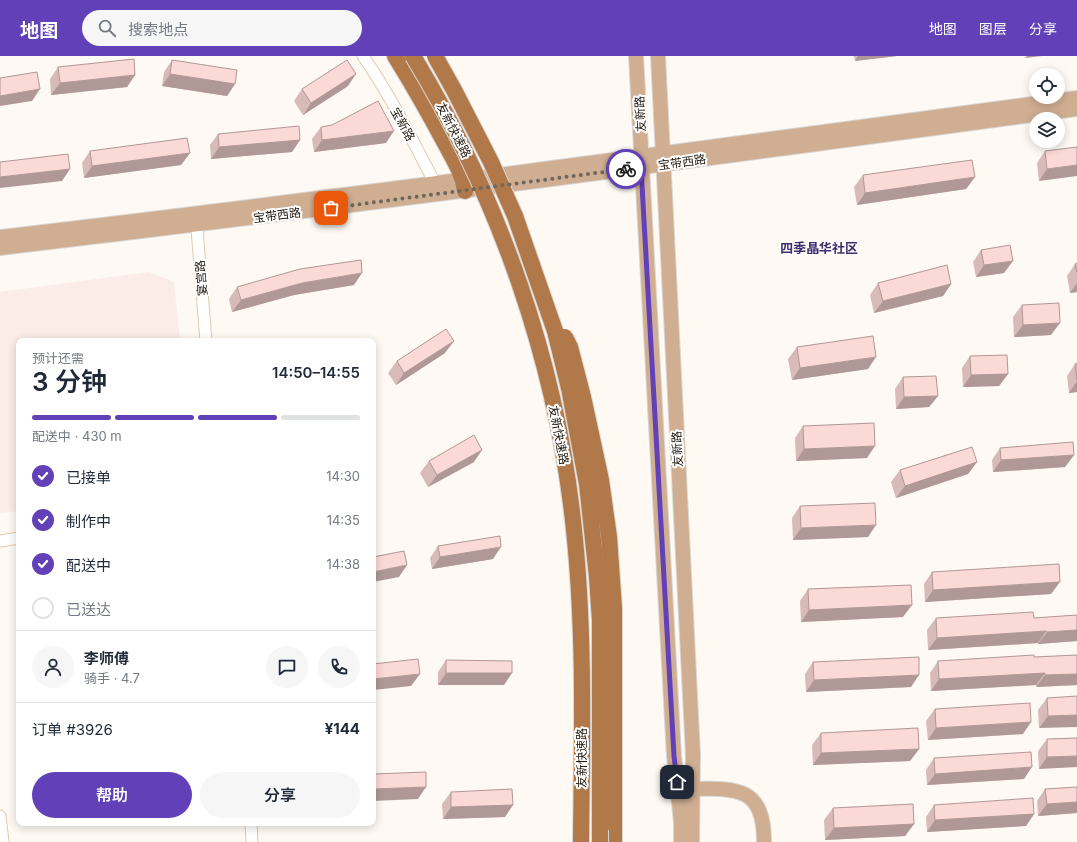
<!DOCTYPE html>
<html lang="zh">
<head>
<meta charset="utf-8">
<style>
  :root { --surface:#fff; --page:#f6f6f7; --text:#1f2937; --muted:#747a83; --line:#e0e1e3; --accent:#6140b8 }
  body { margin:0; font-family:Inter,"Noto Sans SC",sans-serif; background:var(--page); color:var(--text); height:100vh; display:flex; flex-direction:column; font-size:15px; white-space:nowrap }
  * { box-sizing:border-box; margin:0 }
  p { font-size:13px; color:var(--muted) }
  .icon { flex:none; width:22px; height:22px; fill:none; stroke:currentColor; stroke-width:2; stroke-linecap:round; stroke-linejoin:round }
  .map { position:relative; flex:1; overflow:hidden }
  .drawer { position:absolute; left:16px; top:282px; width:360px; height:488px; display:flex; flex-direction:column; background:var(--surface); border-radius:8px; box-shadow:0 2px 10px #0003 }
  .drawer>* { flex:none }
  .buttons { position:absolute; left:1029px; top:12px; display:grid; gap:8px }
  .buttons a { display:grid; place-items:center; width:36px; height:36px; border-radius:50%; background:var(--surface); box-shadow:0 2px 10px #0003; font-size:20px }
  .pin { position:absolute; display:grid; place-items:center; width:34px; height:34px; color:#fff; margin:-17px; border-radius:8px; box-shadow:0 2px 6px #0006 }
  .courier { position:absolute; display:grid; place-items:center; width:40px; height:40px; margin:-20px; border:3px solid #6140b8; border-radius:50%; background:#fff; color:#222; box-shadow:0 1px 5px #0007 }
  .head em { font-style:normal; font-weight:600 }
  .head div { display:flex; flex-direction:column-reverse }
  .head { display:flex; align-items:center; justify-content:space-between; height:68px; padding:0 16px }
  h1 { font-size:26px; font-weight:600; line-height:30px }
  .bar { display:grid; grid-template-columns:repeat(4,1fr); gap:6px 4px; align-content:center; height:48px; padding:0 16px }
  .bar i { height:5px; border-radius:3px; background:var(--line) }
  .bar .on { background:var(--accent) }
  .bar p { grid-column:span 4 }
  .line { display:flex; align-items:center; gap:10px; padding:0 16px; border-top:1px solid var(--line) }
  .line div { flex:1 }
  .round { display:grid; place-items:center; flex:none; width:42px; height:42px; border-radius:21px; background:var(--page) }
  ol { padding:0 16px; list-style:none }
  li { display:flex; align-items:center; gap:12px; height:44px }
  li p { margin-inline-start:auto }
  li .icon { padding:4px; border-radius:50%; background:var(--accent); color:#fff; stroke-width:4 }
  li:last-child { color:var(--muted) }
  li i { width:22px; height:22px; border:2px solid var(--line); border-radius:50% }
  .button { display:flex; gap:8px; margin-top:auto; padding:8px 16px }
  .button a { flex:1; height:46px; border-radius:24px; background:var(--accent); color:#fff; font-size:16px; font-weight:600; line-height:46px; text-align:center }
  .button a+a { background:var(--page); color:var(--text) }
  header { display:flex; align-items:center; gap:24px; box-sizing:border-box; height:56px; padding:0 20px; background:var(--accent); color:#fff }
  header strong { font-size:19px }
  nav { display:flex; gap:22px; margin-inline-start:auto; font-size:14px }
  .search { width:280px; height:36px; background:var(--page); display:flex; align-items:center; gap:10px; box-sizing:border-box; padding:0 14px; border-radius:22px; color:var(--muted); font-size:15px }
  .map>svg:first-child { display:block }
  .commercial { fill:#fbece8 }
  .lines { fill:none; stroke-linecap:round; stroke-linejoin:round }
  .minor-casing { stroke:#e1caad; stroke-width:13 }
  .major-casing { stroke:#d7d6d4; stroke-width:16 }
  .highway-casing { stroke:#d7d6d4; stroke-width:18 }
  .minor { stroke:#fff; stroke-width:11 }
  .major { stroke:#d0ae92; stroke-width:14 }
  .highway { stroke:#b1784a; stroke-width:16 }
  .highway-bridge-casing { stroke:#d7d6d4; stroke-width:18; stroke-linecap:butt }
  .highway-bridge { stroke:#b1784a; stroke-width:16 }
  .wall { fill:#d8bbb8 }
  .shaded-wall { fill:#b09896 }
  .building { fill:#fbd9d6; stroke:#b09896 }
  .done { stroke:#6e675e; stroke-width:4; stroke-dasharray:0 7.2 }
  .route { stroke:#6140b8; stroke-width:5 }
  .labels { text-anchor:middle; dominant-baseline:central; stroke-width:4; stroke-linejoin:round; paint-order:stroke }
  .street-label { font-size:12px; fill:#21190e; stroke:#fff }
  .neighbourhood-label { font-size:13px; font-weight:bold; fill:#3d306c; stroke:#fff }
</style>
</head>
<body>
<header>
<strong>地图</strong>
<div class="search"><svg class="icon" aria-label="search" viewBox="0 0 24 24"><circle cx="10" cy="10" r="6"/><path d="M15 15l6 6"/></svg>搜索地点</div>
<nav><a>地图</a><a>图层</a><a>分享</a></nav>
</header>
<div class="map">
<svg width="1077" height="786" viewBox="0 0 1077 786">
  <rect width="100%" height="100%" fill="#fef9f3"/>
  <path class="commercial" d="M 149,216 L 174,226 L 180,285 L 19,285 L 19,455 L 0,457 L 0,236 Z"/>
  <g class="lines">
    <defs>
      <g id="minor">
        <path d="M 363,0 C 391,40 412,84 435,127 L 436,134"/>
        <path d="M 196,161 L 206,285"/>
        <path d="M 0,485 L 19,482"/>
        <path d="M 0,760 L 3,786"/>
        <path d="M 251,767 L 252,786"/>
      </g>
      <g id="major">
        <path d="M 636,0 L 674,700 L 681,766 L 681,786"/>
        <path d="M 658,0 L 693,699 L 692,786"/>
        <path d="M 0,181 C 360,139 718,90 1077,42"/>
        <path d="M 0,192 C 360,150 718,101 1077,53"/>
        <path d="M 692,733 C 737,732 764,731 764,786"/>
      </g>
      <g id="highway">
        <path d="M 395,0 C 413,29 430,59 446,89 C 454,104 463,118 465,135"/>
        <path d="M 614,768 L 614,786"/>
      </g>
    </defs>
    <use href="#minor" class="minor-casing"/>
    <use href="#major" class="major-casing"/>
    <use href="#highway" class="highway-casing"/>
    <use href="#minor" class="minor"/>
    <use href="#major" class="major"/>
    <use href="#highway" class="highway"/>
    <defs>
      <g id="highway-bridge">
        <path d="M 413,0 C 500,144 557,307 574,474 C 585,578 582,682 581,786"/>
        <path d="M 435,0 L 454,34 L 491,106 L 515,160 L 555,275 L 569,332 L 587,428 L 597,521 L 600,565 L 600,786"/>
        <path d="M 565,281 L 570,291 L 583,341 L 601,424 L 609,481 L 614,552 L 614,768"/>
      </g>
    </defs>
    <use href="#highway-bridge" class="highway-bridge-casing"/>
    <use href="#highway-bridge" class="highway-bridge"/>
  </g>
  <g class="wall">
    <path d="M 854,0 L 897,0 L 855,5 Z"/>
    <path d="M 172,4 L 235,28 L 227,40 L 162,30 L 164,16 Z"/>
    <path d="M 58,11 L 135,19 L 127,31 L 51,39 L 50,23 Z"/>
    <path d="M 348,30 L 303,59 L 294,45 L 302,33 Z"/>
    <path d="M 321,71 L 386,87 L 314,96 L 312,83 Z"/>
    <path d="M 218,78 L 300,84 L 292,96 L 211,103 L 210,89 Z"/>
    <path d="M 1077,91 L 1039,125 L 1037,107 L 1045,95 Z"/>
    <path d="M 90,95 L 190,97 L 181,109 L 84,122 L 82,107 Z"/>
    <path d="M 863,119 L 975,121 L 966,133 L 857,149 L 854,131 Z"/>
    <path d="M 981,194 L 1004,217 L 976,221 L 973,206 Z"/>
    <path d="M 1077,207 L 1077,236 L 1070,237 L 1067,220 L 1075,208 Z"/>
    <path d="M 878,227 L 951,228 L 943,240 L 874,257 L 870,239 Z"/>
    <path d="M 354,229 L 294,239 L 232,256 L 229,243 L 237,231 Z"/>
    <path d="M 1022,249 L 1051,279 L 1014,281 L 1013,261 Z"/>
    <path d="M 797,291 L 868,313 L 792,324 L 788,303 Z"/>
    <path d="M 445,297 L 396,329 L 388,317 L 397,305 Z"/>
    <path d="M 970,300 L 1008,318 L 999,330 L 963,331 L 962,312 Z"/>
    <path d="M 1077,307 L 1077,336 L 1069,337 L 1067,320 L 1075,308 Z"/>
    <path d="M 903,321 L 938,340 L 929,351 L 896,353 L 895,333 Z"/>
    <path d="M 803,370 L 867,402 L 796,405 L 795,382 Z"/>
    <path d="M 1000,392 L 1074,399 L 1065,411 L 993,416 L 992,404 Z"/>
    <path d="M 429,405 L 474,406 L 428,431 L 420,417 Z"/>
    <path d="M 977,406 L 968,418 L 896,442 L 891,426 L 900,414 Z"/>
    <path d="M 800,450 L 868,481 L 793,484 L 792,462 Z"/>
    <path d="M 438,490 L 493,503 L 432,513 L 430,502 Z"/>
    <path d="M 932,516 L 1051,538 L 925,546 L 924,528 Z"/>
    <path d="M 808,533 L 903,561 L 801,566 L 800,545 Z"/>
    <path d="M 1077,559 L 1077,585 L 1038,588 L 1038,587 L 928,594 L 927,574 L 936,562 L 1034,562 Z"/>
    <path d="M 1077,599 L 1077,629 L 1036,631 L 1036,629 L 931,635 L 930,617 L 938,605 Z"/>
    <path d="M 446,604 L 504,629 L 438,629 L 438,616 Z"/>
    <path d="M 813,606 L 911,631 L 806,636 L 805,618 Z"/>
    <path d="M 1077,640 L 1039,672 L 1038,654 L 1047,642 Z"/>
    <path d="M 935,653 L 1023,678 L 928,684 L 926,665 Z"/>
    <path d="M 821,677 L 919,693 L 910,705 L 813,709 L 812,689 Z"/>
    <path d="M 1077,682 L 1039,713 L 1038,695 L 1047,683 Z"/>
    <path d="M 934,702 L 1024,723 L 927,729 L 926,714 Z"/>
    <path d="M 1077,731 L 1077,757 L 1038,760 L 1037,745 L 1045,733 Z"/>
    <path d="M 451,736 L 505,761 L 443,763 L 442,748 Z"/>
    <path d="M 934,749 L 1034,758 L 1026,770 L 927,776 L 926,761 Z"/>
    <path d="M 833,752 L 914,768 L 905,780 L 825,784 L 824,764 Z"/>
  </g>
  <g class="shaded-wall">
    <path d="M 858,0 L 897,0 L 855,5 Z"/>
    <path d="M 1027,0 L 1042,0 L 1025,2 Z"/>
    <path d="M 170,18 L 235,28 L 227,40 L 162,30 Z"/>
    <path d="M 356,18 L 348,30 L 303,59 L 311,47 Z"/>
    <path d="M 135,19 L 127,31 L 51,39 L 60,27 Z"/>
    <path d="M 40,33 L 32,45 L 0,50 L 0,40 Z"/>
    <path d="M 394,75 L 386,87 L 314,96 L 322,84 Z"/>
    <path d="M 300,84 L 292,96 L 211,103 L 219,91 Z"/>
    <path d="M 190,97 L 181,109 L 84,122 L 92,110 Z"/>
    <path d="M 1077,109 L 1077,120 L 1039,125 L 1047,113 Z"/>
    <path d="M 70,113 L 62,125 L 0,132 L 0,121 Z"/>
    <path d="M 975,121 L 966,133 L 857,149 L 865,137 Z"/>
    <path d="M 1013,205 L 1004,217 L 976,221 L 984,209 Z"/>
    <path d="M 362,217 L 354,229 L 294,239 L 232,256 L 241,244 L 302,227 Z"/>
    <path d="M 1077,227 L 1077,236 L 1070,237 Z"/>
    <path d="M 951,228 L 943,240 L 874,257 L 883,245 Z"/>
    <path d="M 1060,267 L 1051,279 L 1014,281 L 1023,269 Z"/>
    <path d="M 454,285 L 445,297 L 396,329 L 404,317 Z"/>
    <path d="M 876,301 L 868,313 L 792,324 L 800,312 Z"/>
    <path d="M 1008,318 L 999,330 L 963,331 L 971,319 Z"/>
    <path d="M 1077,325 L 1077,336 L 1069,337 Z"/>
    <path d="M 938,340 L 929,351 L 896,353 L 904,341 Z"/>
    <path d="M 875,390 L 867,402 L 796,405 L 804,393 Z"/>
    <path d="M 482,394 L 474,406 L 428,431 L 437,419 Z"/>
    <path d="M 1074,399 L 1065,411 L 993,416 L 1001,404 Z"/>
    <path d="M 977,406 L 968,418 L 896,442 L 905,430 Z"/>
    <path d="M 876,469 L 868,481 L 793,484 L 801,472 Z"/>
    <path d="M 501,491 L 493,503 L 432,513 L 440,501 Z"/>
    <path d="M 407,509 L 399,521 L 373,526 L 373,516 Z"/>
    <path d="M 1060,526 L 1051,538 L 925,546 L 933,534 Z"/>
    <path d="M 912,549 L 903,561 L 801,566 L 809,554 Z"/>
    <path d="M 1077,574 L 1077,585 L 1038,588 L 1047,576 Z"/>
    <path d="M 1046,575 L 1038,587 L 928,594 L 937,582 Z"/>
    <path d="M 446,617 L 512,617 L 504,629 L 438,629 Z"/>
    <path d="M 1045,617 L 1036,629 L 931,635 L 939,623 Z"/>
    <path d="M 420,618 L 411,630 L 373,634 L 373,623 Z"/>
    <path d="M 1077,618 L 1077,629 L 1036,631 L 1045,619 Z"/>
    <path d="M 919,619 L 911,631 L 806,636 L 814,624 Z"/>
    <path d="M 1077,659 L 1077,671 L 1039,672 L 1048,660 Z"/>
    <path d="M 1031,666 L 1023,678 L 928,684 L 936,672 Z"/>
    <path d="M 919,693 L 910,705 L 813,709 L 821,697 Z"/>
    <path d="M 1077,700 L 1077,711 L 1039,713 L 1047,701 Z"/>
    <path d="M 1032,711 L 1024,723 L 927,729 L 935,718 Z"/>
    <path d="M 426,731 L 418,743 L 373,745 L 373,733 Z"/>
    <path d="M 1077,746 L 1077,757 L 1038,760 L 1047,748 Z"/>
    <path d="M 513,749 L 505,761 L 443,763 L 451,751 Z"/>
    <path d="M 1034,758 L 1026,770 L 927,776 L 935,764 Z"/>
    <path d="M 914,768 L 905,780 L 825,784 L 834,772 Z"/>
  </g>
  <g class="building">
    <path d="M 134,3 L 135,19 L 60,27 L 58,11 Z"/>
    <path d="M 172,4 L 237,14 L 235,28 L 170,18 Z"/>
    <path d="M 347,4 L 356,18 L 311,47 L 302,33 Z"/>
    <path d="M 37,16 L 40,33 L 0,40 L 0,22 Z"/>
    <path d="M 378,45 L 394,75 L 322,84 L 321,71 L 332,69 Z"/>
    <path d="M 299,70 L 300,84 L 219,91 L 218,78 Z"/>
    <path d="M 187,82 L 190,97 L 92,110 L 90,95 Z"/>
    <path d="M 1077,91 L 1077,109 L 1047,113 L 1045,95 Z"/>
    <path d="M 68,98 L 70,113 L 0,121 L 0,106 Z"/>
    <path d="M 972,104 L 975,121 L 865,137 L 863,119 Z"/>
    <path d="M 1010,189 L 1013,205 L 984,209 L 981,194 Z"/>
    <path d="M 361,204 L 362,217 L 302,227 L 241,244 L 237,231 L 300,213 Z"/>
    <path d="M 1077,207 L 1077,217 L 1075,208 Z"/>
    <path d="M 947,209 L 951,228 L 883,245 L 878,227 Z"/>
    <path d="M 1059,247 L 1060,267 L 1023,269 L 1022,249 Z"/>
    <path d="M 446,273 L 454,285 L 404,317 L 397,305 Z"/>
    <path d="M 873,280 L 876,301 L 800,312 L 797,291 Z"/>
    <path d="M 1007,299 L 1008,318 L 971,319 L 970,300 Z"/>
    <path d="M 1077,307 L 1077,324 L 1075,308 Z"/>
    <path d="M 936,320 L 938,340 L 904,341 L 903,321 Z"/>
    <path d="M 874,367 L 875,390 L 804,393 L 803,370 Z"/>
    <path d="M 474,379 L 482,394 L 437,419 L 429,405 Z"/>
    <path d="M 1073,386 L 1074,399 L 1001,404 L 1000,392 Z"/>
    <path d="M 972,391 L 977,406 L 905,430 L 900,414 Z"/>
    <path d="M 875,447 L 876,469 L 801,472 L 800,450 Z"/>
    <path d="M 500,480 L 501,491 L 440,501 L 438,490 Z"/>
    <path d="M 404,495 L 407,509 L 373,516 L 373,501 Z"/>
    <path d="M 1059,508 L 1060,526 L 933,534 L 932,516 Z"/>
    <path d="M 911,529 L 912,549 L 809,554 L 808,533 Z"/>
    <path d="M 1033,556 L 1034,562 L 1077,559 L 1077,574 L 1047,576 L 1046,575 L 937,582 L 936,562 Z"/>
    <path d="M 1034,599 L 1034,601 L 1077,599 L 1077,618 L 1045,619 L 1045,617 L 939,623 L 938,605 Z"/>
    <path d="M 919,601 L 919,619 L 814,624 L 813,606 Z"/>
    <path d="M 418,603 L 420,618 L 373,623 L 373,608 Z"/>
    <path d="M 446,604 L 512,605 L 512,617 L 446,617 Z"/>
    <path d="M 1077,640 L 1077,659 L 1048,660 L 1047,642 Z"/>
    <path d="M 1030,647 L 1031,666 L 936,672 L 935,653 Z"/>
    <path d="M 918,672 L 919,693 L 821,697 L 821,677 Z"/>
    <path d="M 1077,682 L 1077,700 L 1047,701 L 1047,683 Z"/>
    <path d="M 1031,696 L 1032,711 L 935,718 L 934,702 Z"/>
    <path d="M 426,716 L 426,731 L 373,733 L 373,718 Z"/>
    <path d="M 1077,731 L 1077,746 L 1047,748 L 1045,733 Z"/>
    <path d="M 512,733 L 513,749 L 451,751 L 451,736 Z"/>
    <path d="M 1033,742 L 1034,758 L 935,764 L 934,749 Z"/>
    <path d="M 913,748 L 914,768 L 834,772 L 833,752 Z"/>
  </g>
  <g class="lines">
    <path class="done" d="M 331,152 L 626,113"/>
    <path class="route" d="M 626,113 L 641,111 L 674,700 L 677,726"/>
  </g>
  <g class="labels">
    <g class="street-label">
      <text transform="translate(640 58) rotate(-93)">友新路</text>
      <text transform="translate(403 68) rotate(61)">宝新路</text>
      <text transform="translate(454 74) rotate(63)">友新快速路</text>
      <text transform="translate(682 106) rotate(-8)">宝带西路</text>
      <text transform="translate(277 159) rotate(-7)">宝带西路</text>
      <text transform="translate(201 222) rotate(-95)">宴宫路</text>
      <text transform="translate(559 379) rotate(79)">友新快速路</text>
      <text transform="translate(677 393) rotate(-93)">友新路</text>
      <text transform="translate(581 702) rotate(-90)">友新快速路</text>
    </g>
    <g class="neighbourhood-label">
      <text x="819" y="192">四季晶华社区</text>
    </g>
  </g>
</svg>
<div class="buttons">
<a><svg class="icon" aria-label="locate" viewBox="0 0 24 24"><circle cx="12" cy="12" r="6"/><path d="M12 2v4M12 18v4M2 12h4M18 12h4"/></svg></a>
<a><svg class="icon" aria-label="layers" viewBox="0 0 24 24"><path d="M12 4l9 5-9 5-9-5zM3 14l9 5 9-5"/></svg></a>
</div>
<div class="pin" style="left:331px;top:152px;background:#ea580c"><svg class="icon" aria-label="bag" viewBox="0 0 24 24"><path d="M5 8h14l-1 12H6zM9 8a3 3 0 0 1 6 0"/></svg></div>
<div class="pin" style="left:677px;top:726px;background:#1f2937"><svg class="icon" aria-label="home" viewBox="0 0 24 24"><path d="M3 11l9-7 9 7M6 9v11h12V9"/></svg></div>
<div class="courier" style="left:626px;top:113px"><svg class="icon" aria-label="bike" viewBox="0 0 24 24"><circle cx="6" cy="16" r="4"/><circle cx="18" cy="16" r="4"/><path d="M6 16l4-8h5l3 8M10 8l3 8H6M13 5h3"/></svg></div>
<section class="drawer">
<div class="head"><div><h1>3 分钟</h1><p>预计还需</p></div><em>14:50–14:55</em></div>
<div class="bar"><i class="on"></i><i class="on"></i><i class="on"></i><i></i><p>配送中 · 430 m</p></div>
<ol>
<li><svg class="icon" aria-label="check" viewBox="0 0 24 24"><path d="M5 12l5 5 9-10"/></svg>已接单<p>14:30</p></li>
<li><svg class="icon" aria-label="check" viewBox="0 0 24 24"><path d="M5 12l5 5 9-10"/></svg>制作中<p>14:35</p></li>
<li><svg class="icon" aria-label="check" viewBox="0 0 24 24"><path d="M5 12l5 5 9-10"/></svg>配送中<p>14:38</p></li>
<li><i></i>已送达</li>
</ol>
<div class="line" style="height:72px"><a class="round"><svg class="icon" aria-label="person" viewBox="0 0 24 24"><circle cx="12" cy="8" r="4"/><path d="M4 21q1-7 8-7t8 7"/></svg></a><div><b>李师傅</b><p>骑手 · 4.7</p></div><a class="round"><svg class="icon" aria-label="chat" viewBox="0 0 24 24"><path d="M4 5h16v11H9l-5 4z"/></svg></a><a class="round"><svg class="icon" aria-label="phone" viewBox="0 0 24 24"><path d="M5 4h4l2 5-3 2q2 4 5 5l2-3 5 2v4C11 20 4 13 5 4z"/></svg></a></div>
<div class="line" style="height:52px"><div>订单 #3926</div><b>¥144</b></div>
<div class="button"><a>帮助</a><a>分享</a></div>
</section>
</div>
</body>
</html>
